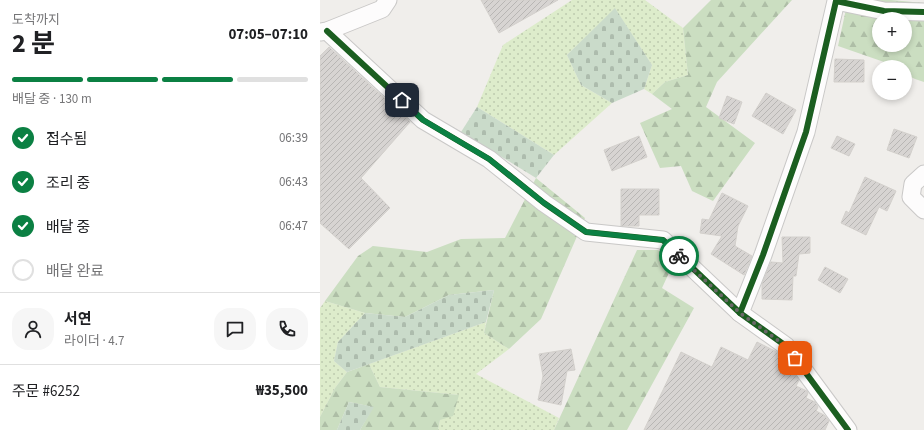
<!DOCTYPE html>
<html lang="ko">
<head>
<meta charset="utf-8">
<style>
  :root { --surface:#fff; --page:#f6f6f6; --text:#202124; --muted:#757577; --line:#e0e0e0; --accent:#0b8043 }
  body { margin:0; font-family:"Source Sans 3","Noto Sans KR",sans-serif; background:var(--page); color:var(--text); height:100vh; display:flex; flex-direction:column; font-size:15px; white-space:nowrap }
  * { box-sizing:border-box; margin:0 }
  p { font-size:13px; color:var(--muted) }
  .icon { flex:none; width:22px; height:22px; fill:none; stroke:currentColor; stroke-width:2; stroke-linecap:round; stroke-linejoin:round }
  .map { position:relative; flex:1; overflow:hidden }
  .details { display:flex; flex-direction:column; background:var(--surface); width:320px }
  .details>* { flex:none }
  .controls { position:absolute; left:552px; top:12px; display:grid; gap:8px }
  .controls a { display:grid; place-items:center; width:40px; height:40px; border-radius:50%; background:var(--surface); box-shadow:0 2px 6px #0003; font-size:20px }
  .pin { position:absolute; display:grid; place-items:center; width:34px; height:34px; color:#fff; margin:-17px; border-radius:8px; box-shadow:0 2px 6px #0006 }
  .courier { position:absolute; display:grid; place-items:center; width:40px; height:40px; margin:-20px; border:3px solid #0b8043; border-radius:50%; background:#fff; color:#222; box-shadow:0 1px 5px #0007 }
  .summary em { font-style:normal; font-weight:700 }
  .summary div { display:flex; flex-direction:column-reverse }
  .summary { display:flex; align-items:center; justify-content:space-between; height:68px; padding:0 12px }
  h1 { font-size:26px; font-weight:700; line-height:30px }
  .bar { display:grid; grid-template-columns:repeat(4,1fr); gap:6px 4px; align-content:center; height:48px; padding:0 12px }
  .bar i { height:5px; border-radius:3px; background:var(--line) }
  .bar .on { background:var(--accent) }
  .bar p { grid-column:span 4 }
  .line { display:flex; align-items:center; gap:10px; padding:0 12px; border-top:1px solid var(--line) }
  .line div { flex:1 }
  .round { display:grid; place-items:center; flex:none; width:42px; height:42px; border-radius:16px; background:var(--page) }
  ol { padding:0 12px; list-style:none }
  li { display:flex; align-items:center; gap:12px; height:44px }
  li p { margin-inline-start:auto }
  li .icon { padding:4px; border-radius:50%; background:var(--accent); color:#fff; stroke-width:4 }
  li:last-child { color:var(--muted) }
  li i { width:22px; height:22px; border:2px solid var(--line); border-radius:50% }
  main { display:flex; flex:1; min-height:0 }
  .map>svg:first-child { display:block }
  .grass { fill:url(#grass-dots) }
  .forest { fill:url(#forest-firs); fill-rule:evenodd }
  .cemetery { fill:url(#cemetery-stones) }
  .building { fill:url(#building-hatch); stroke:#d3d0cc }
  .lines { fill:none; stroke-linecap:round; stroke-linejoin:round }
  .minor-casing { stroke:#c9c8c7; stroke-width:19 }
  .minor { stroke:#fdfcfc; stroke-width:17 }
  .cycleway-casing { stroke:#fff; stroke-width:8 }
  .cycleway { stroke:#1b5e20; stroke-width:6 }
  .done { stroke:#6a6968; stroke-width:4; stroke-dasharray:0 7.2 }
  .route { stroke:#0b8043; stroke-width:5 }
</style>
</head>
<body>
<main>
<section class="details">
<div class="summary"><div><h1>2 분</h1><p>도착까지</p></div><em>07:05–07:10</em></div>
<div class="bar"><i class="on"></i><i class="on"></i><i class="on"></i><i></i><p>배달 중 · 130 m</p></div>
<ol>
<li><svg class="icon" aria-label="check" viewBox="0 0 24 24"><path d="M5 12l5 5 9-10"/></svg>접수됨<p>06:39</p></li>
<li><svg class="icon" aria-label="check" viewBox="0 0 24 24"><path d="M5 12l5 5 9-10"/></svg>조리 중<p>06:43</p></li>
<li><svg class="icon" aria-label="check" viewBox="0 0 24 24"><path d="M5 12l5 5 9-10"/></svg>배달 중<p>06:47</p></li>
<li><i></i>배달 완료</li>
</ol>
<div class="line" style="height:72px"><a class="round"><svg class="icon" aria-label="person" viewBox="0 0 24 24"><circle cx="12" cy="8" r="4"/><path d="M4 21q1-7 8-7t8 7"/></svg></a><div><b>서연</b><p>라이더 · 4.7</p></div><a class="round"><svg class="icon" aria-label="chat" viewBox="0 0 24 24"><path d="M4 5h16v11H9l-5 4z"/></svg></a><a class="round"><svg class="icon" aria-label="phone" viewBox="0 0 24 24"><path d="M5 4h4l2 5-3 2q2 4 5 5l2-3 5 2v4C11 20 4 13 5 4z"/></svg></a></div>
<div class="line" style="height:52px"><div>주문 #6252</div><b>₩35,500</b></div>
</section>
<div class="map">
<svg width="604" height="430" viewBox="0 0 604 430">
  <defs>
    <pattern id="grass-dots" width="8" height="8" patternUnits="userSpaceOnUse"><rect width="8" height="8" fill="#ddeccb"/><path d="M2 2h.1M6 6h.1" fill="none" stroke="#bdcaae" stroke-width="1.8" stroke-linecap="round"/></pattern>
    <pattern id="forest-firs" width="22" height="20" patternUnits="userSpaceOnUse"><rect width="22" height="20" fill="#cbdec1"/><path d="M5 1l3.5 6h-7zM16 11l3.5 6h-7z" fill="#aebea6"/></pattern>
    <pattern id="cemetery-stones" width="16" height="16" patternUnits="userSpaceOnUse"><rect width="16" height="16" fill="#cadbca"/><path d="M2 7V4a2 2 0 0 1 4 0v3zM10 15v-3a2 2 0 0 1 4 0v3z" fill="#adbcad"/></pattern>
    <pattern id="building-hatch" width="6" height="6" patternUnits="userSpaceOnUse"><rect width="6" height="6" fill="#d7d4d2"/><path d="M-1 1l2-2M0 6l6-6M5 7l2-2" fill="none" stroke="#b8b6b4"/></pattern>
  </defs>
  <rect width="100%" height="100%" fill="#f0eeeb"/>
  <g class="grass">
    <path d="M 252,0 L 325,0 L 363,28 L 368,75 L 345,82 L 332,94 L 324,89 L 332,65 L 295,9 L 247,55 L 261,85 L 292,103 L 234,155 L 157,107 L 183,45 Z"/>
    <path d="M 5,301 L 45,313 L 18,342 L 14,361 L 27,372 L 15,388 L 0,417 L 0,308 Z"/>
    <path d="M 166,322 L 164,333 L 189,349 L 156,374 L 239,418 L 234,430 L 118,430 L 120,420 L 139,395 L 60,387 L 49,364 Z"/>
  </g>
  <g class="forest">
    <path d="M 391,0 L 472,0 L 397,82 L 386,107 L 435,143 L 393,201 L 372,191 L 361,166 L 340,168 L 320,123 L 352,109 L 332,94 L 345,82 L 368,75 L 363,28 Z"/>
    <path d="M 528,0 L 571,0 L 604,3 L 604,82 L 595,79 L 585,74 L 585,67 L 573,67 L 564,62 L 518,46 ZM 559,19 L 585,19 L 585,45 L 559,45 Z"/>
    <path d="M 216,178 L 265,218 L 221,319 L 189,349 L 164,333 L 174,290 L 129,295 L 85,317 L 45,313 L 5,301 L 38,256 L 53,246 L 107,252 L 141,239 L 185,238 Z"/>
    <path d="M 317,250 L 338,250 L 354,262 L 342,288 L 374,308 L 307,430 L 234,430 Z"/>
    <path d="M 49,364 L 60,387 L 139,395 L 133,416 L 120,420 L 118,430 L 40,430 L 53,407 L 29,402 L 17,430 L 0,430 L 0,417 L 15,388 L 27,372 Z"/>
  </g>
  <g class="cemetery">
    <path d="M 295,8 L 332,65 L 324,89 L 292,103 L 261,85 L 247,55 Z"/>
    <path d="M 157,107 L 234,155 L 216,178 L 141,132 Z"/>
    <path d="M 174,290 L 166,322 L 27,372 L 14,361 L 18,342 L 45,313 L 85,317 L 129,295 Z"/>
    <path d="M 29,402 L 54,407 L 40,430 L 17,430 Z"/>
  </g>
  <g class="building">
    <path d="M 161,0 L 238,0 L 179,33 Z"/>
    <path d="M 9,47 L 90,122 L 41,178 L 70,208 L 29,249 L 0,223 L 0,56 Z"/>
    <path d="M 515,59 L 544,60 L 544,82 L 514,82 Z"/>
    <path d="M 446,93 L 476,110 L 463,134 L 432,116 Z"/>
    <path d="M 407,96 L 422,102 L 414,124 L 399,118 Z"/>
    <path d="M 574,129 L 597,137 L 589,158 L 567,150 Z"/>
    <path d="M 319,136 L 327,157 L 292,171 L 284,150 Z"/>
    <path d="M 517,136 L 535,144 L 529,156 L 511,148 Z"/>
    <path d="M 545,177 L 576,191 L 567,211 L 559,207 L 546,235 L 521,223 L 526,211 L 529,213 Z"/>
    <path d="M 301,189 L 339,189 L 339,215 L 319,215 L 319,226 L 301,226 Z"/>
    <path d="M 402,193 L 428,206 L 418,226 L 415,246 L 432,256 L 424,275 L 391,254 L 402,236 L 380,233 L 382,219 L 389,220 Z"/>
    <path d="M 462,237 L 490,237 L 490,253 L 479,254 L 476,276 L 473,276 L 472,300 L 442,299 L 442,284 L 451,262 L 463,263 Z"/>
    <path d="M 505,267 L 528,279 L 520,293 L 498,280 Z"/>
    <path d="M 437,342 L 459,353 L 463,359 L 459,367 L 474,374 L 479,380 L 476,386 L 487,391 L 488,393 L 486,398 L 495,402 L 498,407 L 496,411 L 504,415 L 509,421 L 505,430 L 324,430 L 361,352 L 392,367 L 401,347 L 428,360 Z"/>
    <path d="M 251,349 L 255,370 L 247,371 L 241,405 L 218,400 L 223,376 L 219,354 Z"/>
  </g>
  <g class="lines">
    <defs>
      <g id="minor">
        <path d="M 7,31 L 103,120 L 169,159 L 224,203 L 266,232 L 343,240 L 420,313"/>
        <path d="M 0,32 L 7,31 L 62,9 L 68,0"/>
        <path d="M 604,174 L 593,184 L 591,197 L 604,210"/>
        <path d="M 528,430 L 466,346 L 420,313 L 443,255 L 486,132 L 516,1 L 564,11 L 604,12"/>
      </g>
    </defs>
    <use href="#minor" class="minor-casing"/>
    <use href="#minor" class="minor"/>
    <defs>
      <g id="cycleway">
        <path d="M 7,31 L 103,120 L 169,159 L 224,203 L 266,232 L 343,240 L 420,313"/>
        <path d="M 528,430 L 466,346 L 420,313 L 443,255 L 486,132 L 516,1 L 564,11 L 604,12"/>
      </g>
    </defs>
    <use href="#cycleway" class="cycleway-casing"/>
    <use href="#cycleway" class="cycleway"/>
  </g>
  <g class="lines">
    <path class="done" d="M 359,256 L 420,313 L 466,346 L 475,358"/>
    <path class="route" d="M 82,100 L 103,120 L 169,159 L 224,203 L 266,232 L 343,240 L 359,256"/>
  </g>
</svg>
<div class="controls">
<a>+</a>
<a>−</a>
</div>
<div class="pin" style="left:475px;top:358px;background:#ea580c"><svg class="icon" aria-label="bag" viewBox="0 0 24 24"><path d="M5 8h14l-1 12H6zM9 8a3 3 0 0 1 6 0"/></svg></div>
<div class="pin" style="left:82px;top:100px;background:#1f2937"><svg class="icon" aria-label="home" viewBox="0 0 24 24"><path d="M3 11l9-7 9 7M6 9v11h12V9"/></svg></div>
<div class="courier" style="left:359px;top:256px"><svg class="icon" aria-label="bike" viewBox="0 0 24 24"><circle cx="6" cy="16" r="4"/><circle cx="18" cy="16" r="4"/><path d="M6 16l4-8h5l3 8M10 8l3 8H6M13 5h3"/></svg></div>
</div>
</main>
</body>
</html>
